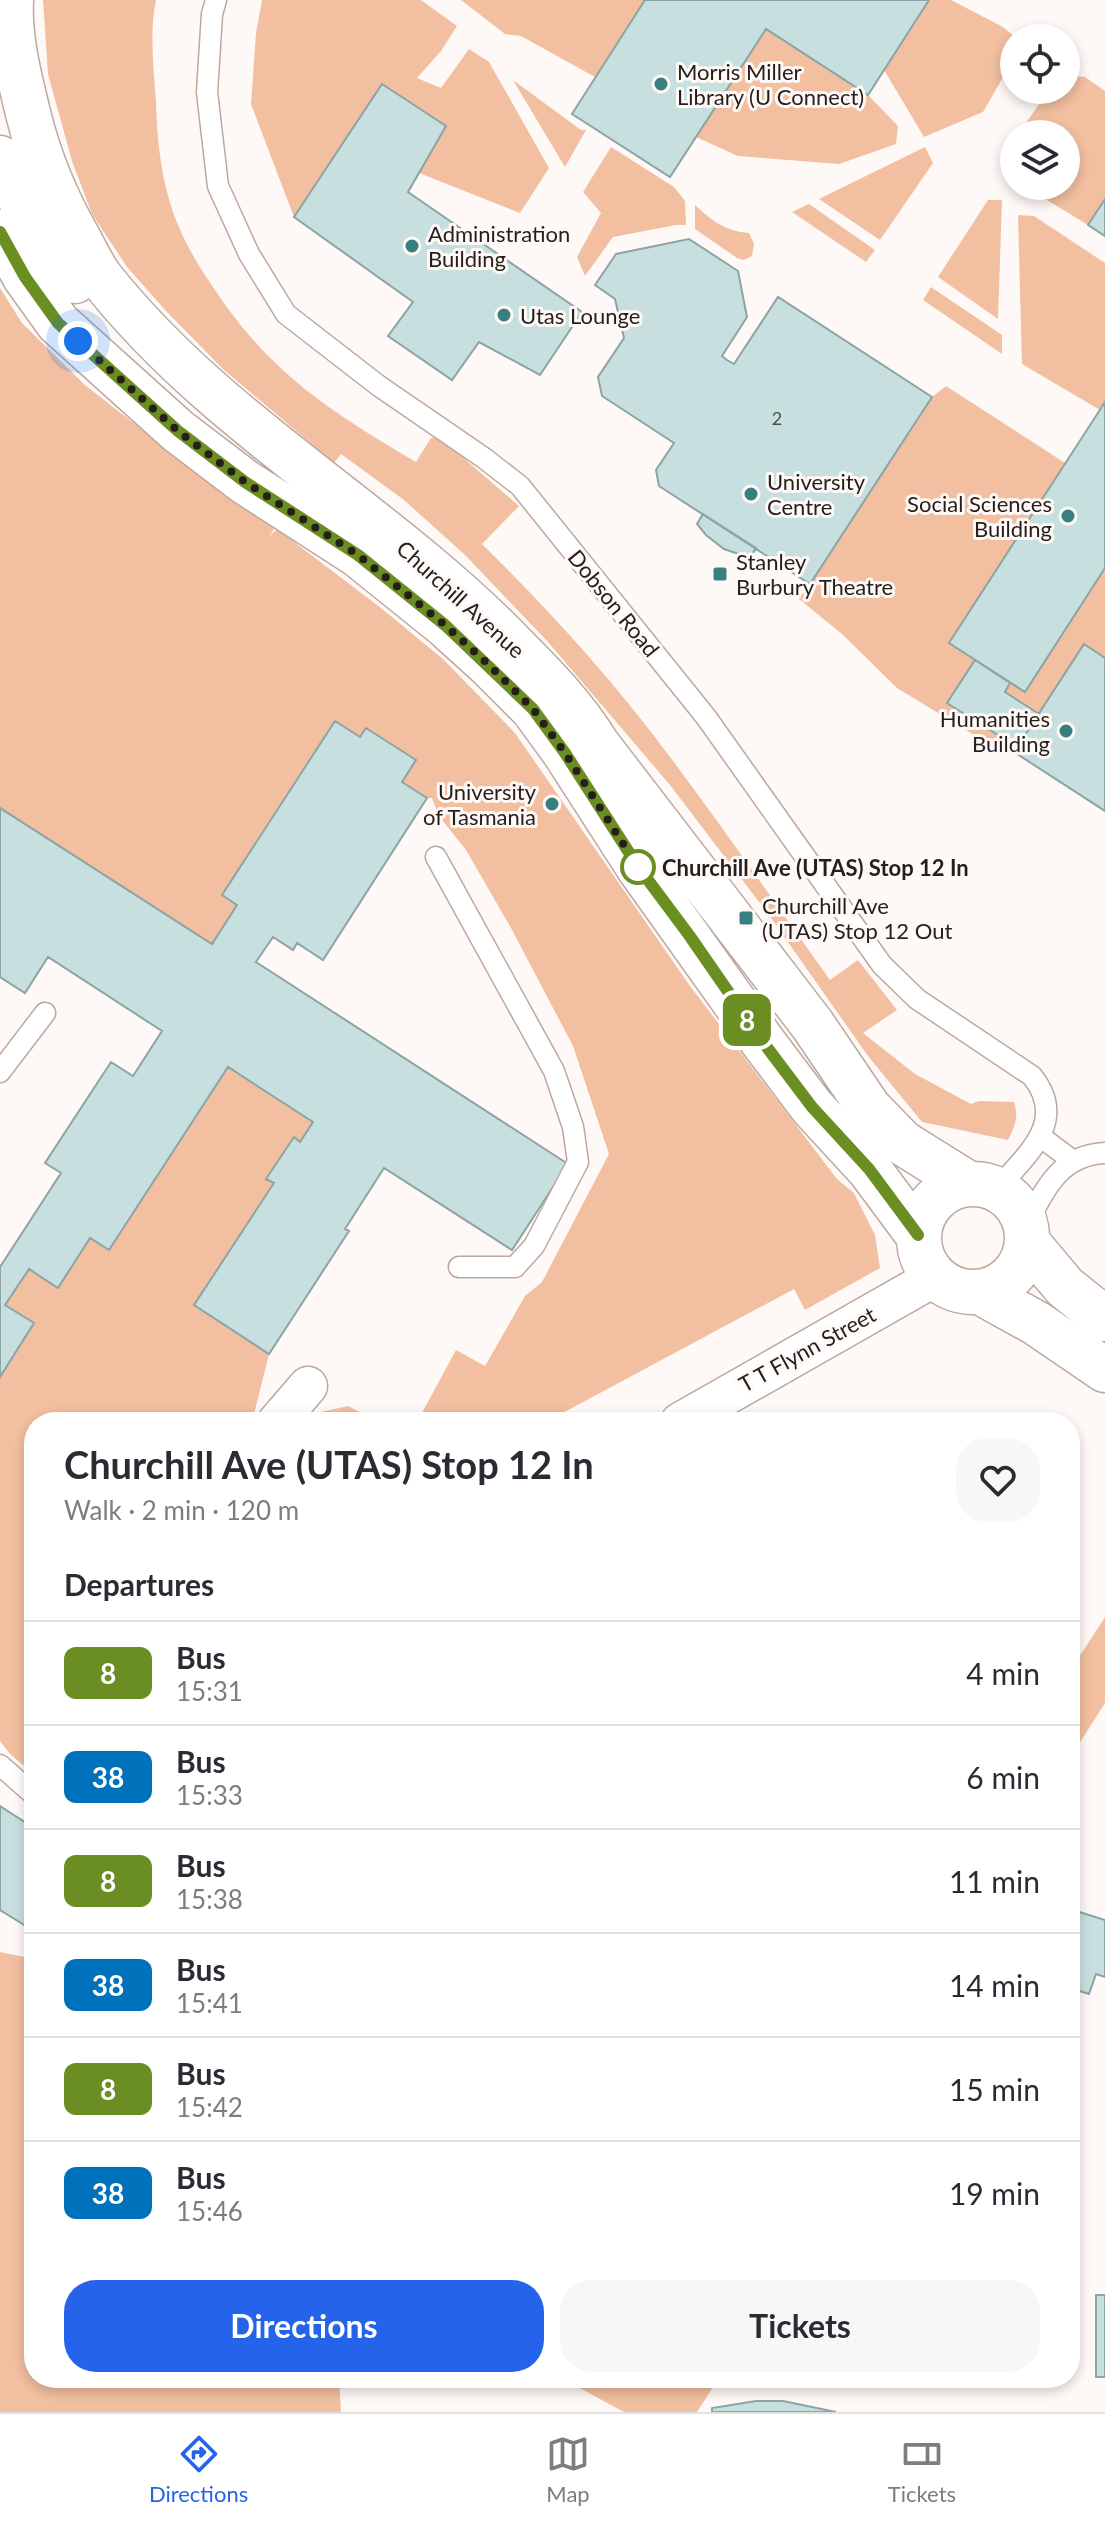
<!DOCTYPE html>
<html lang="en">
<head>
<meta charset="utf-8">
<style>
  body { margin:0; font-family:Lato,sans-serif; background:#f7f7f7; color:#2b2b33; height:100vh; display:flex; flex-direction:column; font-size:30px; white-space:nowrap }
  * { box-sizing:border-box; margin:0 }
  p { font-size:26px; color:#7c7c81 }
  .icon { flex:none; width:44px; height:44px; fill:none; stroke:currentColor; stroke-width:2; stroke-linecap:round; stroke-linejoin:round }
  .map { position:relative; flex:1; overflow:hidden }
  .details { position:absolute; left:24px; top:1412px; width:1056px; height:976px; display:flex; flex-direction:column; background:#fff; border-radius:32px; box-shadow:0 4px 12px #0003 }
  .details>* { flex:none }
  .badge { padding:0 16px; border-radius:12px; font-size:28px; line-height:52px }
  .fabs { position:absolute; left:1000px; top:24px; display:grid; gap:16px }
  .fabs a { display:grid; place-items:center; width:80px; height:80px; border-radius:50%; background:#fff; box-shadow:0 4px 12px #0003; font-size:40px }
  .you { position:absolute; width:40px; height:40px; margin:-20px; border:6px solid #fff; border-radius:50%; background:#1a73e8; box-shadow:0 0 0 12px #1a73e833 }
  .map>.badge { position:absolute; translate:-50% -50%; box-shadow:0 0 0 4px #fff }
  h2 { padding:0 40px; font-size:30px; line-height:72px }
  .round { display:grid; place-items:center; flex:none; width:84px; height:84px; border-radius:32px; background:#f7f7f7 }
  .overview { display:flex; align-items:center; justify-content:space-between; height:136px; padding:0 40px }
  h1 { font-size:38px; font-weight:700; line-height:60px }
  .cta { display:flex; gap:16px; margin-top:auto; padding:16px 40px }
  .cta a { flex:1; height:92px; border-radius:32px; background:#2563eb; color:#fff; font-size:32px; font-weight:700; line-height:92px; text-align:center }
  .cta a+a { background:#f7f7f7; color:#2b2b33 }
  ul { padding:0; list-style:none }
  li { display:flex; align-items:center; gap:24px; height:104px; padding:0 40px; border-top:2px solid #e1e1e2 }
  li div { flex:1 }
  li b { display:block; font-size:30px }
  li em { font-style:normal }
  li .badge { min-width:88px; font-weight:700; text-align:center }
  .tabs { display:flex; justify-content:space-around; align-items:center; height:112px; border-top:2px solid #e1e1e2; background:#fff; font-size:22px; color:#7c7c81 }
  .tabs a { display:grid; justify-items:center; gap:4px }
  .tabs .on { color:#2563eb }
  .map>svg:first-child { display:block }
</style>
</head>
<body>
<div class="map">
<svg width="1105" height="2412" viewBox="0 0 1105 2412">
  <rect width="100%" height="100%" fill="#fef9f7"/>
  <path fill="#f2bfa0" d="M 43,0 L 156,0 C 149,33 154,70 156,103 C 157,135 160,168 169,199 C 177,228 192,256 209,281 C 267,371 326,409 416,462 L 431,438 L 438,436 L 519,506 L 482,544 C 548,609 612,679 667,753 C 723,827 776,905 830,980 L 858,960 L 897,1010 L 863,1033 L 915,1074 L 971,1104 L 979,1101 L 1014,1102 C 1019,1118 1015,1126 1008,1140 L 922,1122 L 868,1056 L 766,911 L 670,785 L 548,642 L 465,555 L 404,500 L 341,454 L 334,463 L 224,370 L 167,312 L 127,267 L 92,214 L 72,161 L 48,74 Z
    M 262,0 L 421,0 L 457,26 L 441,51 L 417,78 L 441,88 L 469,49 L 489,62 L 549,168 L 520,213 L 419,173 L 446,126 L 382,84 L 294,217 L 251,104 L 256,33 Z
    M 461,0 L 644,0 L 645,1 L 595,77 L 521,36 L 505,34 Z
    M 929,0 L 951,0 L 1003,27 L 1016,38 L 1014,38 L 1014,58 L 983,112 L 924,137 L 884,70 Z
    M 766,29 L 868,95 L 898,126 L 896,144 L 839,164 L 738,156 L 696,137 Z
    M 1066,75 L 1085,77 L 1105,91 L 1105,199 L 1088,225 L 1024,186 L 1066,186 L 1066,134 L 1019,133 L 1049,90 L 1066,90 Z
    M 513,80 L 581,130 L 586,130 L 565,167 Z
    M 611,147 L 674,187 L 685,201 L 686,225 L 676,225 L 613,237 L 585,276 L 577,257 L 601,213 L 583,192 Z
    M 925,147 L 933,163 L 880,240 L 819,199 Z
    M 988,200 L 1002,200 L 998,319 L 938,277 Z
    M 809,204 L 875,250 L 866,262 L 792,212 Z
    M 695,205 C 712,221 725,231 749,233 L 754,244 L 752,256 L 744,260 L 737,258 L 695,229 Z
    M 1018,215 L 1034,216 L 1105,263 L 1105,402 L 1100,410 L 1022,364 Z
    M 931,287 L 1002,335 L 1002,354 L 923,300 Z
    M 0,288 L 22,323 L 85,385 L 210,483 L 275,527 L 269,537 L 277,529 L 381,608 L 443,659 L 515,733 L 690,986 L 837,1179 L 854,1193 L 875,1235 L 880,1268 L 805,1310 L 794,1289 L 546,1422 L 417,1422 L 456,1350 L 485,1366 L 525,1296 L 542,1282 L 609,1154 L 573,1046 L 511,928 L 466,850 L 439,816 L 432,798 L 427,798 L 402,782 L 415,759 L 367,728 L 360,737 L 334,721 L 222,894 L 237,905 L 212,944 L 0,808 Z
    M 946,386 L 1065,463 L 949,643 L 975,660 L 948,703 L 1007,741 L 1002,752 L 897,688 L 842,634 L 799,599 L 932,397 Z
    M 1105,568 L 1105,658 L 1084,645 L 1039,714 L 1004,691 L 1010,683 L 1024,691 Z
    M 228,1067 L 313,1122 L 300,1142 L 293,1138 L 267,1178 L 274,1183 L 194,1305 L 269,1354 L 252,1422 L 34,1422 L 34,1774 L 10,1754 L 0,1741 L 0,1377 L 34,1323 L 5,1305 L 29,1269 L 58,1287 L 90,1238 L 109,1250 Z
    M 348,1406 L 379,1422 L 308,1422 L 308,1415 Z
    M 1105,1617 L 1105,1703 L 1070,1758 L 1070,1671 Z
    M 0,1952 L 34,1959 L 34,2378 L 339,2378 L 341,2412 L 0,2412 Z
    M 561,2378 L 719,2378 L 697,2412 L 624,2412 Z"/>
  <path fill="#c7e0df" stroke="#8ca4a4" stroke-width="2" d="M 929,0 L 868,95 L 766,29 L 670,177 L 572,114 L 645,0 Z
    M 382,84 L 446,126 L 408,192 L 582,312 L 540,375 L 479,342 L 452,380 L 388,336 L 413,302 L 294,217 Z
    M 1105,199 L 1105,236 L 1088,225 Z
    M 689,239 L 738,271 L 747,317 L 722,356 L 727,360 L 734,364 L 778,297 L 932,397 L 810,584 L 659,486 L 656,470 L 674,443 L 602,396 L 598,377 L 624,338 L 615,299 L 595,285 L 616,254 Z
    M 1105,402 L 1105,568 L 1025,692 L 949,643 Z
    M 703,514 L 756,548 L 750,558 L 724,549 L 706,535 L 697,524 Z
    M 1084,644 L 1105,658 L 1105,811 L 1014,752 Z
    M 975,660 L 1010,683 L 1005,692 L 1039,714 L 1017,747 L 947,703 Z
    M 335,721 L 360,737 L 366,728 L 416,760 L 402,782 L 427,798 L 323,960 L 297,943 L 293,950 L 273,937 L 256,962 L 568,1164 L 512,1250 L 384,1168 L 345,1229 L 349,1231 L 269,1354 L 194,1305 L 274,1183 L 266,1179 L 294,1137 L 300,1142 L 313,1122 L 228,1067 L 109,1250 L 90,1238 L 58,1288 L 29,1269 L 5,1305 L 34,1323 L 0,1377 L 0,1267 L 61,1173 L 45,1163 L 111,1062 L 133,1076 L 162,1031 L 48,957 L 25,993 L 0,977 L 0,808 L 212,944 L 237,905 L 222,895 Z
    M 0,1806 L 34,1828 L 34,1848 L 32,1852 L 34,1853 L 34,1931 L 0,1910 Z
    M 1070,1909 L 1105,1920 L 1105,1977 L 1096,1974 L 1089,1994 L 1070,1988 Z
    M 1096,2295 L 1105,2295 L 1105,2377 L 1096,2377 Z
    M 756,2401 L 783,2401 L 836,2412 L 712,2412 L 712,2408 Z"/>
  <g fill="none" stroke-linecap="round" stroke-linejoin="round">
    <g stroke="#bca99e" stroke-width="23">
      <path id="service" d="M 216,0 L 212,14 L 207,92 L 218,186 L 249,254 L 286,314 L 379,386 L 484,458 L 520,486 L 706,717 L 882,965 L 917,999 L 1032,1076 C 1069,1122 1026,1155 996,1190
        M 436,857 L 554,1071 L 573,1127 L 578,1162 L 534,1246 L 515,1267 L 459,1267
        M 0,1072 L 45,1013
        M 1041,1137 L 1073,1161
        M 1027,1223 C 1046,1188 1060,1155 1105,1153
        M 0,1765 L 34,1795"/>
    </g>
    <g stroke="#bca99e" stroke-width="41">
      <path id="minor" d="M 277,1422 L 308,1386
        M 680,1422 L 935,1277"/>
    </g>
    <g stroke="#bca99e" stroke-width="47">
      <path id="tertiary" d="M 11,0 C 9,38 19,76 28,113 C 39,159 56,200 80,241 C 86,253 93,267 101,278 C 218,426 386,513 515,647 C 545,677 575,708 597,744 L 812,1024 L 869,1108 L 903,1143 L 967,1183
        M 0,158 C 21,201 41,246 75,281
        M 0,232 L 25,277 L 58,323 L 178,431 L 245,482 L 358,555 L 445,625 L 488,664 L 533,709 L 565,753 L 639,868 L 763,1042 L 812,1107 L 869,1169 L 918,1235
        M919 1238a54 54 0 1 1 108 0a54 54 0 1 1-108 0Z
        M 1028,1243 L 1065,1287 L 1105,1319
        M 980,1292 L 1036,1323 L 1105,1370"/>
    </g>
    <use href="#service" stroke="#fff" stroke-width="20"/>
    <use href="#minor" stroke="#fff" stroke-width="38"/>
    <use href="#tertiary" stroke="#fff" stroke-width="44"/>
  </g>
  <g fill="none" stroke-linecap="round" stroke-linejoin="round">
    <g stroke="#fff" stroke-width="18">
      <path id="line" d="M 0,232 L 25,277 L 58,323 L 178,431 L 245,482 L 358,555 L 445,625 L 533,709 L 565,753 L 639,868 L 689,935 L 763,1042 L 812,1107 L 869,1169 L 918,1235"/>
    </g>
    <use href="#line" stroke="#6b8e23" stroke-width="12"/>
    <path stroke="#251e1a" stroke-width="8" stroke-dasharray="0 14.4" d="M 78,341 L 178,431 L 245,482 L 358,555 L 445,625 L 488,664 L 533,709 L 565,753 L 638,867"/>
  </g>
  <g fill="#37807f" stroke="#fef9f7" stroke-width="3">
    <circle cx="661" cy="84" r="8"/>
    <circle cx="412" cy="246" r="8"/>
    <circle cx="504" cy="315" r="8"/>
    <circle cx="751" cy="494" r="8"/>
    <circle cx="1068" cy="516" r="8"/>
    <rect x="712" y="566" width="16" height="16" rx="4"/>
    <circle cx="1066" cy="731" r="8"/>
    <circle cx="552" cy="804" r="8"/>
    <rect x="738" y="910" width="16" height="16" rx="4"/>
  </g>
  <circle fill="#fff" stroke="#6b8e23" stroke-width="4" cx="638" cy="867" r="16"/>
  <g text-anchor="middle" dominant-baseline="central" stroke-width="6" stroke-linejoin="round" paint-order="stroke">
    <g font-size="18" fill="#4e4e4b">
      <text x="777" y="418">2</text>
    </g>
    <g font-size="22" fill="#251e1a" stroke="#fef9f7" text-anchor="start">
      <text x="677" y="71">Morris Miller<tspan x="677" dy="25">Library (U Connect)</tspan></text>
      <text x="428" y="233">Administration<tspan x="428" dy="25">Building</tspan></text>
      <text x="520" y="315">Utas Lounge</text>
      <text x="767" y="481">University<tspan x="767" dy="25">Centre</tspan></text>
      <text x="1052" y="503" text-anchor="end">Social Sciences<tspan x="1052" dy="25">Building</tspan></text>
      <text x="736" y="561">Stanley<tspan x="736" dy="25">Burbury Theatre</tspan></text>
      <text x="1050" y="718" text-anchor="end">Humanities<tspan x="1050" dy="25">Building</tspan></text>
      <text x="536" y="791" text-anchor="end">University<tspan x="536" dy="25">of Tasmania</tspan></text>
      <text x="762" y="905">Churchill Ave<tspan x="762" dy="25">(UTAS) Stop 12 Out</tspan></text>
    </g>
    <g font-size="22" fill="#251e1a" stroke="#fef9f7">
      <text transform="translate(461 599) rotate(42)">Churchill Avenue</text>
      <text transform="translate(614 603) rotate(51)">Dobson Road</text>
      <text transform="translate(807 1349) rotate(-29)">T T Flynn Street</text>
    </g>
    <g font-size="22" font-weight="bold" fill="#251e1a" stroke="#fef9f7" text-anchor="start">
      <text x="662" y="867">Churchill Ave (UTAS) Stop 12 In</text>
    </g>
  </g>
</svg>
<div class="fabs">
<a><svg class="icon" aria-label="locate" viewBox="0 0 24 24"><circle cx="12" cy="12" r="6"/><path d="M12 2v4M12 18v4M2 12h4M18 12h4"/></svg></a>
<a><svg class="icon" aria-label="layers" viewBox="0 0 24 24"><path d="M12 4l9 5-9 5-9-5zM3 14l9 5 9-5"/></svg></a>
</div>
<div class="you" style="left:78px;top:341px"></div>
<b class="badge" style="left:747px;top:1020px;background:#6b8e23;color:#fff">8</b>
<section class="details">
<div class="overview"><div><h1>Churchill Ave (UTAS) Stop 12 In</h1><p>Walk · 2 min · 120 m</p></div><a class="round"><svg class="icon" aria-label="heart" viewBox="0 0 24 24"><path d="M12 20l-8-8c-3-5 5-10 8-4 3-6 11-1 8 4z"/></svg></a></div>
<h2>Departures</h2>
<ul>
<li><span class="badge" style="background:#6b8e23;color:#fff">8</span><div><b>Bus</b><p>15:31</p></div><em>4 min</em></li>
<li><span class="badge" style="background:#0072bc;color:#fff">38</span><div><b>Bus</b><p>15:33</p></div><em>6 min</em></li>
<li><span class="badge" style="background:#6b8e23;color:#fff">8</span><div><b>Bus</b><p>15:38</p></div><em>11 min</em></li>
<li><span class="badge" style="background:#0072bc;color:#fff">38</span><div><b>Bus</b><p>15:41</p></div><em>14 min</em></li>
<li><span class="badge" style="background:#6b8e23;color:#fff">8</span><div><b>Bus</b><p>15:42</p></div><em>15 min</em></li>
<li><span class="badge" style="background:#0072bc;color:#fff">38</span><div><b>Bus</b><p>15:46</p></div><em>19 min</em></li>
</ul>
<div class="cta"><a>Directions</a><a>Tickets</a></div>
</section>
</div>
<nav class="tabs">
<a class="on"><svg class="icon" aria-label="directions" viewBox="0 0 24 24"><path d="M12 3l9 9-9 9-9-9zM9 14v-3h6M13 9l2 2-2 2"/></svg>Directions</a>
<a><svg class="icon" aria-label="map" viewBox="0 0 24 24"><path d="M3 6l6-2 6 2 6-2v14l-6 2-6-2-6 2zM9 4v14M15 6v14"/></svg>Map</a>
<a><svg class="icon" aria-label="tickets" viewBox="0 0 24 24"><path d="M3 7h18v10H3zM15 7v10"/></svg>Tickets</a>
</nav>
</body>
</html>
